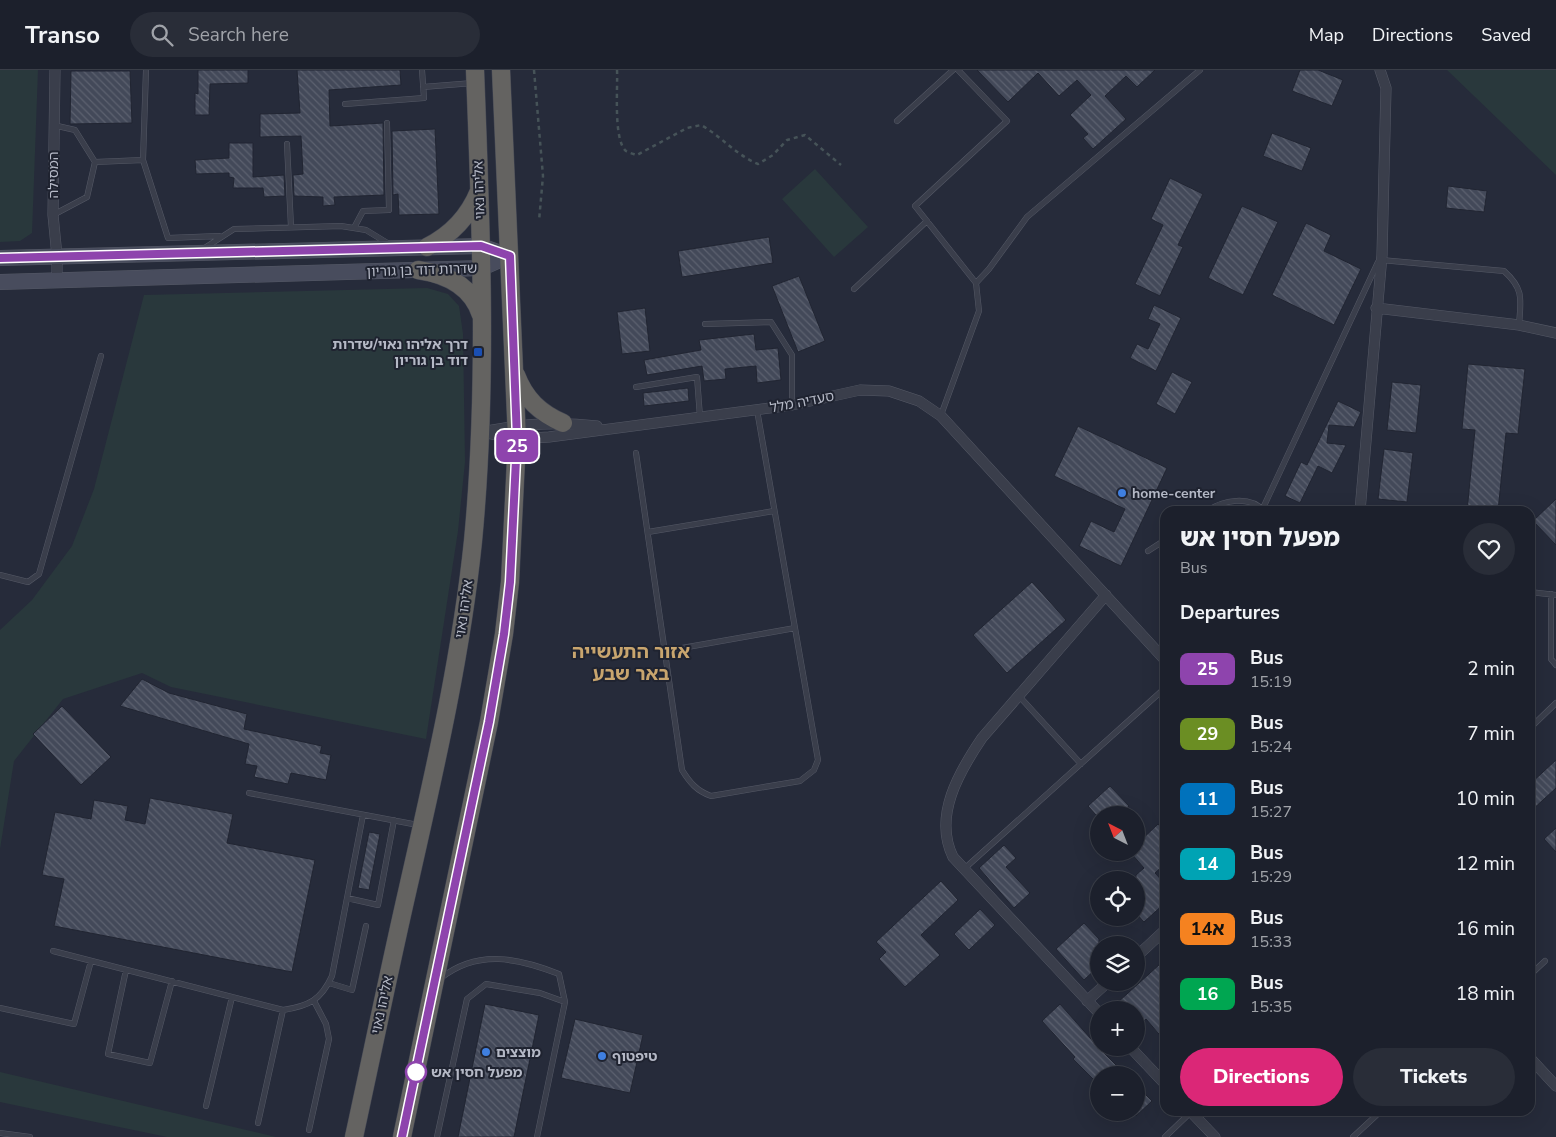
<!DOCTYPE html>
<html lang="en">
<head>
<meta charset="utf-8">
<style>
  body { margin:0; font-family:"Nunito Sans","Noto Sans Hebrew",sans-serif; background:#292d38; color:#f1f3f6; height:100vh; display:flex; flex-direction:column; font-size:19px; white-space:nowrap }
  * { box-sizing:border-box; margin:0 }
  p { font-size:16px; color:#a0a3a9 }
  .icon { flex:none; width:28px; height:28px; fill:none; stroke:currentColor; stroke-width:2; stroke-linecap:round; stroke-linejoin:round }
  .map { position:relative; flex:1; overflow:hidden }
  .details { position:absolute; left:1160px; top:436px; width:375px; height:610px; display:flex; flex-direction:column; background:#1c202c; border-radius:15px; box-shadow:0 5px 20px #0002,0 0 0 1px #3a3e48 }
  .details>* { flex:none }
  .badge { padding:0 10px; border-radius:8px; font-size:18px; line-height:32px }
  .needle { width:32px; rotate:318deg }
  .buttons { position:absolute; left:1090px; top:736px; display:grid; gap:10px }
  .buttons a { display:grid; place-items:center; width:55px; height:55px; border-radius:50%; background:#1c202c; box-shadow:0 5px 20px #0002,0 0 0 1px #3a3e48; font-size:25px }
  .map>.badge { position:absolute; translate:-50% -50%; box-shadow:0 0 0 2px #fff }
  h2 { padding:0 20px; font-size:19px; line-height:45px }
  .round { display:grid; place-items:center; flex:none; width:52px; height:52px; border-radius:26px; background:#292d38 }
  .summary { display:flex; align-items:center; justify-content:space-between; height:85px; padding:0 20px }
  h1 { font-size:24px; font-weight:800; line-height:38px }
  .action { display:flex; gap:10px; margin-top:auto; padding:10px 20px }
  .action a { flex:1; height:58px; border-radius:30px; background:#db2777; color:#fff; font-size:20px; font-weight:800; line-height:58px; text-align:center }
  .action a+a { background:#292d38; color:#f1f3f6 }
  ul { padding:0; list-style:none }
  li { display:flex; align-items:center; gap:15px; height:65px; padding:0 20px }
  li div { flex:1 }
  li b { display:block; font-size:19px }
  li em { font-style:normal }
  li .badge { min-width:55px; font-weight:700; text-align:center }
  header { display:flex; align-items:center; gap:30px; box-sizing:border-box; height:70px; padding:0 25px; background:#1c202c; border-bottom:1px solid #3a3e48 }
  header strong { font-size:24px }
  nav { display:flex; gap:28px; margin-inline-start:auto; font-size:18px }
  .search { width:350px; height:45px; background:#292d38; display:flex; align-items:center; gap:12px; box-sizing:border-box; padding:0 18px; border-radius:28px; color:#a0a3a9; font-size:19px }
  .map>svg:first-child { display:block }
</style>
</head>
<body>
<header>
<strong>Transo</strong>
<div class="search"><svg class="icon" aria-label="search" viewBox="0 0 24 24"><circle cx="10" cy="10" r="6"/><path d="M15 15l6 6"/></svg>Search here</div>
<nav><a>Map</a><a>Directions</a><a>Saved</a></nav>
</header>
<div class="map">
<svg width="1556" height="1067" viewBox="0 0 1556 1067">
  <defs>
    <pattern id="building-back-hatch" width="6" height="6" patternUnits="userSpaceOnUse" patternTransform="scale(1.25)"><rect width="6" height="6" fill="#434959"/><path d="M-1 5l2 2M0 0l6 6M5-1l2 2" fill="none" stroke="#5c616f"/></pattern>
  </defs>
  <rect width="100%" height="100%" fill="#262b3a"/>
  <path fill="#29383c" d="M 0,0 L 38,0 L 32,163 L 20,171 L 0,172 Z
    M 1447,0 L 1556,0 L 1556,105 Z
    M 815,99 L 868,157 L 834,187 L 782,129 Z
    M 427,218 L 448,224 L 459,236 L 463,264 L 465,392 L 458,461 L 426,669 L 171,617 L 142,603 L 63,629 L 14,691 L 0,779 L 0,560 L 32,530 L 72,476 L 94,419 L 144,225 Z
    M 0,1002 L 276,1067 L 167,1067 L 0,1032 Z"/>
  <path fill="url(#building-back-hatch)" stroke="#212532" d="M 198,0 L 248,0 L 248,13 L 210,14 L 209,45 L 195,45 L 195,23 L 198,24 Z
    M 297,0 L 400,0 L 401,15 L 329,20 L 330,56 L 383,53 L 384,125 L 334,127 L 335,135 L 323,136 L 323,127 L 294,126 L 293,105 L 303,104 L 301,66 L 260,67 L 260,44 L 300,43 Z
    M 977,0 L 1155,0 L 1137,17 L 1126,6 L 1105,26 L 1126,49 L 1093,79 L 1083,68 L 1088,64 L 1070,45 L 1091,25 L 1077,10 L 1059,26 L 1038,3 L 1008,32 Z
    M 1300,0 L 1318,0 L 1343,10 L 1332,36 L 1292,21 Z
    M 71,1 L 130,1 L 132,53 L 70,54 Z
    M 435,59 L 439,144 L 399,145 L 398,124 L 393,125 L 392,61 Z
    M 1272,63 L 1311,78 L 1302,101 L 1263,86 Z
    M 229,73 L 253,73 L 253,107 L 284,105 L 285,126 L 264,127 L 263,118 L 233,118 L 234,108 L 229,107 L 229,103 L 196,104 L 195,90 L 229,88 Z
    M 1170,108 L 1203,124 L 1178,175 L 1183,177 L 1160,226 L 1135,214 L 1163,155 L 1151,149 Z
    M 1448,116 L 1487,121 L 1484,142 L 1446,138 Z
    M 1242,136 L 1278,152 L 1243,225 L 1208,208 Z
    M 1306,153 L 1331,165 L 1324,181 L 1361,199 L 1334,255 L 1272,225 Z
    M 769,167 L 773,193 L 682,207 L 678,181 Z
    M 799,206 L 825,271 L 798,282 L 772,216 Z
    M 1154,235 L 1181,248 L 1156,301 L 1130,288 L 1137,274 L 1148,279 L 1160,254 L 1148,249 Z
    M 645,238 L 650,281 L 622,284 L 617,242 Z
    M 754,264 L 756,280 L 778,278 L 781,310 L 757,313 L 756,296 L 725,299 L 726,309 L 704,311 L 702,296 L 647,305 L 644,290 L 701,280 L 699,270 Z
    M 1468,294 L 1525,299 L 1518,364 L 1506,363 L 1498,441 L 1467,441 L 1475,360 L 1462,359 Z
    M 1172,302 L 1192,312 L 1175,344 L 1156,334 Z
    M 1392,312 L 1421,315 L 1416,363 L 1387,360 Z
    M 688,318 L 689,331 L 644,336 L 643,323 Z
    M 1338,331 L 1361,342 L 1354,357 L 1329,355 L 1327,373 L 1346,375 L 1332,403 L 1318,396 L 1300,433 L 1285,426 L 1301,392 L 1307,395 Z
    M 1078,356 L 1167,398 L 1121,496 L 1079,476 L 1091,451 L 1114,462 L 1125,439 L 1054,406 Z
    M 1384,379 L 1413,383 L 1407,432 L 1378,429 Z
    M 1556,429 L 1556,475 L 1533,451 Z
    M 1032,512 L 1066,550 L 1007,603 L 973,565 Z
    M 142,609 L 169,623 L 247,644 L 244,659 L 322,676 L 320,683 L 331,685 L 326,710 L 291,703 L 288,714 L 254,707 L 257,696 L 245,694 L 249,674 L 120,636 Z
    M 62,636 L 111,687 L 81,715 L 33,664 Z
    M 1556,690 L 1556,718 L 1530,742 L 1530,714 Z
    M 1110,716 L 1129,736 L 1119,745 L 1096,745 L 1088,736 Z
    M 150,728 L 233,744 L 227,773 L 315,790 L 292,902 L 54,856 L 64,809 L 42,805 L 55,742 L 91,749 L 94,730 L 128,736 L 125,750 L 145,754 Z
    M 1158,754 L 1165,762 L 1165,794 L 1155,803 L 1165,814 L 1165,833 L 1144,852 L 1136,843 L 1136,805 L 1144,798 L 1130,782 L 1136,782 L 1136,775 Z
    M 1556,758 L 1556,782 L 1544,769 Z
    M 369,762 L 380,764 L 369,820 L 358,818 Z
    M 1004,775 L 1016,788 L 1006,797 L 1030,823 L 1014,838 L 979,798 Z
    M 941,811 L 958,830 L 921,865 L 940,885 L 905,917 L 879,889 L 886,882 L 876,872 Z
    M 980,839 L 995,855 L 969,880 L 954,864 Z
    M 1084,853 L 1099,869 L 1099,896 L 1084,910 L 1056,879 Z
    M 1160,894 L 1165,900 L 1165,971 L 1146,949 L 1136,958 L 1136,940 L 1123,940 L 1117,933 Z
    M 485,934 L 539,945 L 514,1067 L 458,1067 Z
    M 1060,934 L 1099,978 L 1126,1005 L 1099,1005 L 1099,1015 L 1073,989 L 1075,987 L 1042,951 Z
    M 575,949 L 643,965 L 630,1023 L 561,1008 Z
    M 1136,1015 L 1152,1031 L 1136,1046 Z"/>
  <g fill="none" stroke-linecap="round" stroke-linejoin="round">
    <g stroke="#555966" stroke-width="6">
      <path id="service" d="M 423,17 L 473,13
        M 345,34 L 424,28 L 422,0
        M 897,51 L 953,0
        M 287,74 L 291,157
        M 143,90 L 146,0
        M 95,92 L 143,90 L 168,168 L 219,166
        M 53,145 L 87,127 L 95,92 L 75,60 L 53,55
        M 355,156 L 363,141 L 389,140 L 387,53
        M 203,179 L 234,159 L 341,156 L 366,160 L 389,174
        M 1381,190 L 1504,201 C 1524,219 1521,229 1519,255
        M 976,213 L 989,199 L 1027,147 L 1200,0
        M 854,219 L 927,151
        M 705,254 L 771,252 L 792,285 L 792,335
        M 636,317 L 697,307 L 700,347
        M 941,345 L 979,241 L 976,213 L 915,136 L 1007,51 L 958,0
        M 636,383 L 682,700 C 690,713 697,721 711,726 L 800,711 L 814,700 L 818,690 L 757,340
        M 1263,438 L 1378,192
        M 1207,441 C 1223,430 1250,425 1264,441
        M 648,462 L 774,441
        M 1148,481 L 1165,470
        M 0,505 L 28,512 L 39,504 L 101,286
        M 1530,522 L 1556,525
        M 1551,524 L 1551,589 L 1556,595
        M 665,581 L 795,558
        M 1019,626 L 1081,694
        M 1530,658 L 1556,633
        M 249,723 L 418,755
        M 964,799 L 1165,618
        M 347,828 L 378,835 L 394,750
        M 53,881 L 283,940 C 309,936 321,930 332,906 L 363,745
        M 126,900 L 108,984 L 150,993 L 172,911
        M 1530,905 L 1545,891
        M 441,908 C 478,879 518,888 559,904 L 565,932 L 537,1067
        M 329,913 L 352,920 L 366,856
        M 0,938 L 74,954 L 91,891
        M 206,1036 L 232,927
        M 258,1053 L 283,940
        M 309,1060 L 329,969 L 326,954 L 314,931
        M 0,1063 L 30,1067
        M 437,1067 L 467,929 L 486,914 L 540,923 L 565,932
        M 1165,1067 L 1191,1042
        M 1353,1067 L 1381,1041"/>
    </g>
    <g stroke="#555966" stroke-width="11">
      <path id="minor" d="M 55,0 L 53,145 L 57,186 L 57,210
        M 1376,238 L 1519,255 L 1556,263
        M 487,361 C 524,353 559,352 597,356
        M 482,362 L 517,369 L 549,367 L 792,335 L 860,320 L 889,321 L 919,331 L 941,346 L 1165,590
        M 1360,441 L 1382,185 L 1386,18 L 1380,0
        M 1136,887 L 1165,860
        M 1087,931 L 1108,912
        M 1099,943 L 953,787 C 933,746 959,702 982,668 L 1106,525
        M 1131,978 L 1165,1014
        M 1530,988 L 1556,1016
        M 1190,1041 L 1215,1067"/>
    </g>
    <g stroke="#555966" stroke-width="16">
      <path id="secondary" d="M 0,188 L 481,176 L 509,186
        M 0,212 L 482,198 L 509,186"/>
    </g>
    <g stroke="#424653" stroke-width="19">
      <path id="trunk" d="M 427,177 C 451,165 469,146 479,121
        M 418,200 C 446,204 472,216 481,245
        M 516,305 C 525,329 540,343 563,353
        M 354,1067 C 372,984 389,901 408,818 C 434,703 461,588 473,471 C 488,314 481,157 475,0
        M 402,1067 L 489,652 L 504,564 L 510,512 L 517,369 L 501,0"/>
    </g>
    <path stroke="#465358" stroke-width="2.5" stroke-dasharray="4 4" stroke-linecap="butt" d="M 534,0 L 543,106 L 539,151
      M 617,0 C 618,17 613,70 626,81 C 629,83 634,84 637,85 L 687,58 L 701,55 C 721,66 736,85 758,94 L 773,85 L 787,70 L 805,65 L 841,95"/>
    <use href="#service" stroke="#3a3e4b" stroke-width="5"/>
    <use href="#minor" stroke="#3a3e4b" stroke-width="10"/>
    <use href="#secondary" stroke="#484c5d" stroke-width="15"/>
    <use href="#trunk" stroke="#646361" stroke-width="18"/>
  </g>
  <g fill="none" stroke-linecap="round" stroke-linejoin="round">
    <g stroke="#fff" stroke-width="11">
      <path id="line" d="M 0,188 L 481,176 L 510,186 L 517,369 L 510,512 L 504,564 L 489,652 L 402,1067"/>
    </g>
    <use href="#line" stroke="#8e44ad" stroke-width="8"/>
  </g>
  <rect fill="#1a4fb4" stroke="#1f2330" stroke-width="2" x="473" y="277" width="10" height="10" rx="2.5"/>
  <g fill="#3f7fe0" stroke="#1f2330" stroke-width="2">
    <circle cx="1122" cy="423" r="5"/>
    <circle cx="486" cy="982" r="5"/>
    <circle cx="602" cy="986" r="5"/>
  </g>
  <circle fill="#fff" stroke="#8e44ad" stroke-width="2.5" cx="416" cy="1002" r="10"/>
  <g text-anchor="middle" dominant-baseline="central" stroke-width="4" stroke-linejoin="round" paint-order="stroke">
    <g font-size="14" fill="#b5b9c6" stroke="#1f2330">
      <text transform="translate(53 105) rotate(-90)">המסילה</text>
      <text transform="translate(479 120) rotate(-92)">אליהו נאוי</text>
      <text transform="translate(422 200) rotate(-2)">שדרות דוד בן גוריון</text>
      <text transform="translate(802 332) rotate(-11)">סעדיה מלל</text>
      <text transform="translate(464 539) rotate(-82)">אליהו נאוי</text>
      <text transform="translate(382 935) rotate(-78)">אליהו נאוי</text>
    </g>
    <g font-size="14" font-weight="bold" fill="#b5b9c6" stroke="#1f2330" text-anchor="start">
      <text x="468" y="274" text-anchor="end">דרך אליהו נאוי/שדרות<tspan x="468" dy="16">דוד בן גוריון</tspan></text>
      <text x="1132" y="423">home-center</text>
      <text x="496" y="982">מוצצים</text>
      <text x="612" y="986">טיפטוף</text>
    </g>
    <g font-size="14" font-weight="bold" fill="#b5b9c6" stroke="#1f2330" text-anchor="start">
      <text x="431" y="1002">מפעל חסין אש</text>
    </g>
    <g font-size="19" font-weight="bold" fill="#c8a56e" stroke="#1f2330">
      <text x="631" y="582">אזור התעשייה<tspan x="631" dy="22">באר שבע</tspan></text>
    </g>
  </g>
</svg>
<div class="buttons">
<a><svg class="needle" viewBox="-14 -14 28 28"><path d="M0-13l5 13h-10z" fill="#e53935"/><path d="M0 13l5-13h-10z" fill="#a0a3a9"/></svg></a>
<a><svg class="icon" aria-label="locate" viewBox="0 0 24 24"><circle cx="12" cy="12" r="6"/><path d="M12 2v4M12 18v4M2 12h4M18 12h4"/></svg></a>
<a><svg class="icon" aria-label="layers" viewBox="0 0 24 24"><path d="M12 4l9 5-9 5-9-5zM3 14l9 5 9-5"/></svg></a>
<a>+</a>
<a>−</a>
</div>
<b class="badge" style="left:517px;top:376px;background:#8e44ad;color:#fff">25</b>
<section class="details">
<div class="summary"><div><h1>מפעל חסין אש</h1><p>Bus</p></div><a class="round"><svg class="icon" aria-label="heart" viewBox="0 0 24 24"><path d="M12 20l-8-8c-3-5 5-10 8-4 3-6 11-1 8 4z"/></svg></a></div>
<h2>Departures</h2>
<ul>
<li><span class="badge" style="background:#8e44ad;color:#fff">25</span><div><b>Bus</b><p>15:19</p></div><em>2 min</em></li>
<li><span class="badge" style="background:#6b8e23;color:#fff">29</span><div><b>Bus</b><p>15:24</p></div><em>7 min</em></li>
<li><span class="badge" style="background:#0072bc;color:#fff">11</span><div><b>Bus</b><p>15:27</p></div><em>10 min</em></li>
<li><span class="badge" style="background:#00a3b4;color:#fff">14</span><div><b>Bus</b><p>15:29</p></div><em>12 min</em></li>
<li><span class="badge" style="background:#f58220;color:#111">14א</span><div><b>Bus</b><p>15:33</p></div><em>16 min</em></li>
<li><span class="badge" style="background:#00a651;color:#fff">16</span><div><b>Bus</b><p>15:35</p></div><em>18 min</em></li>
</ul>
<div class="action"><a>Directions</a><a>Tickets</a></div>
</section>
</div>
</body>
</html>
